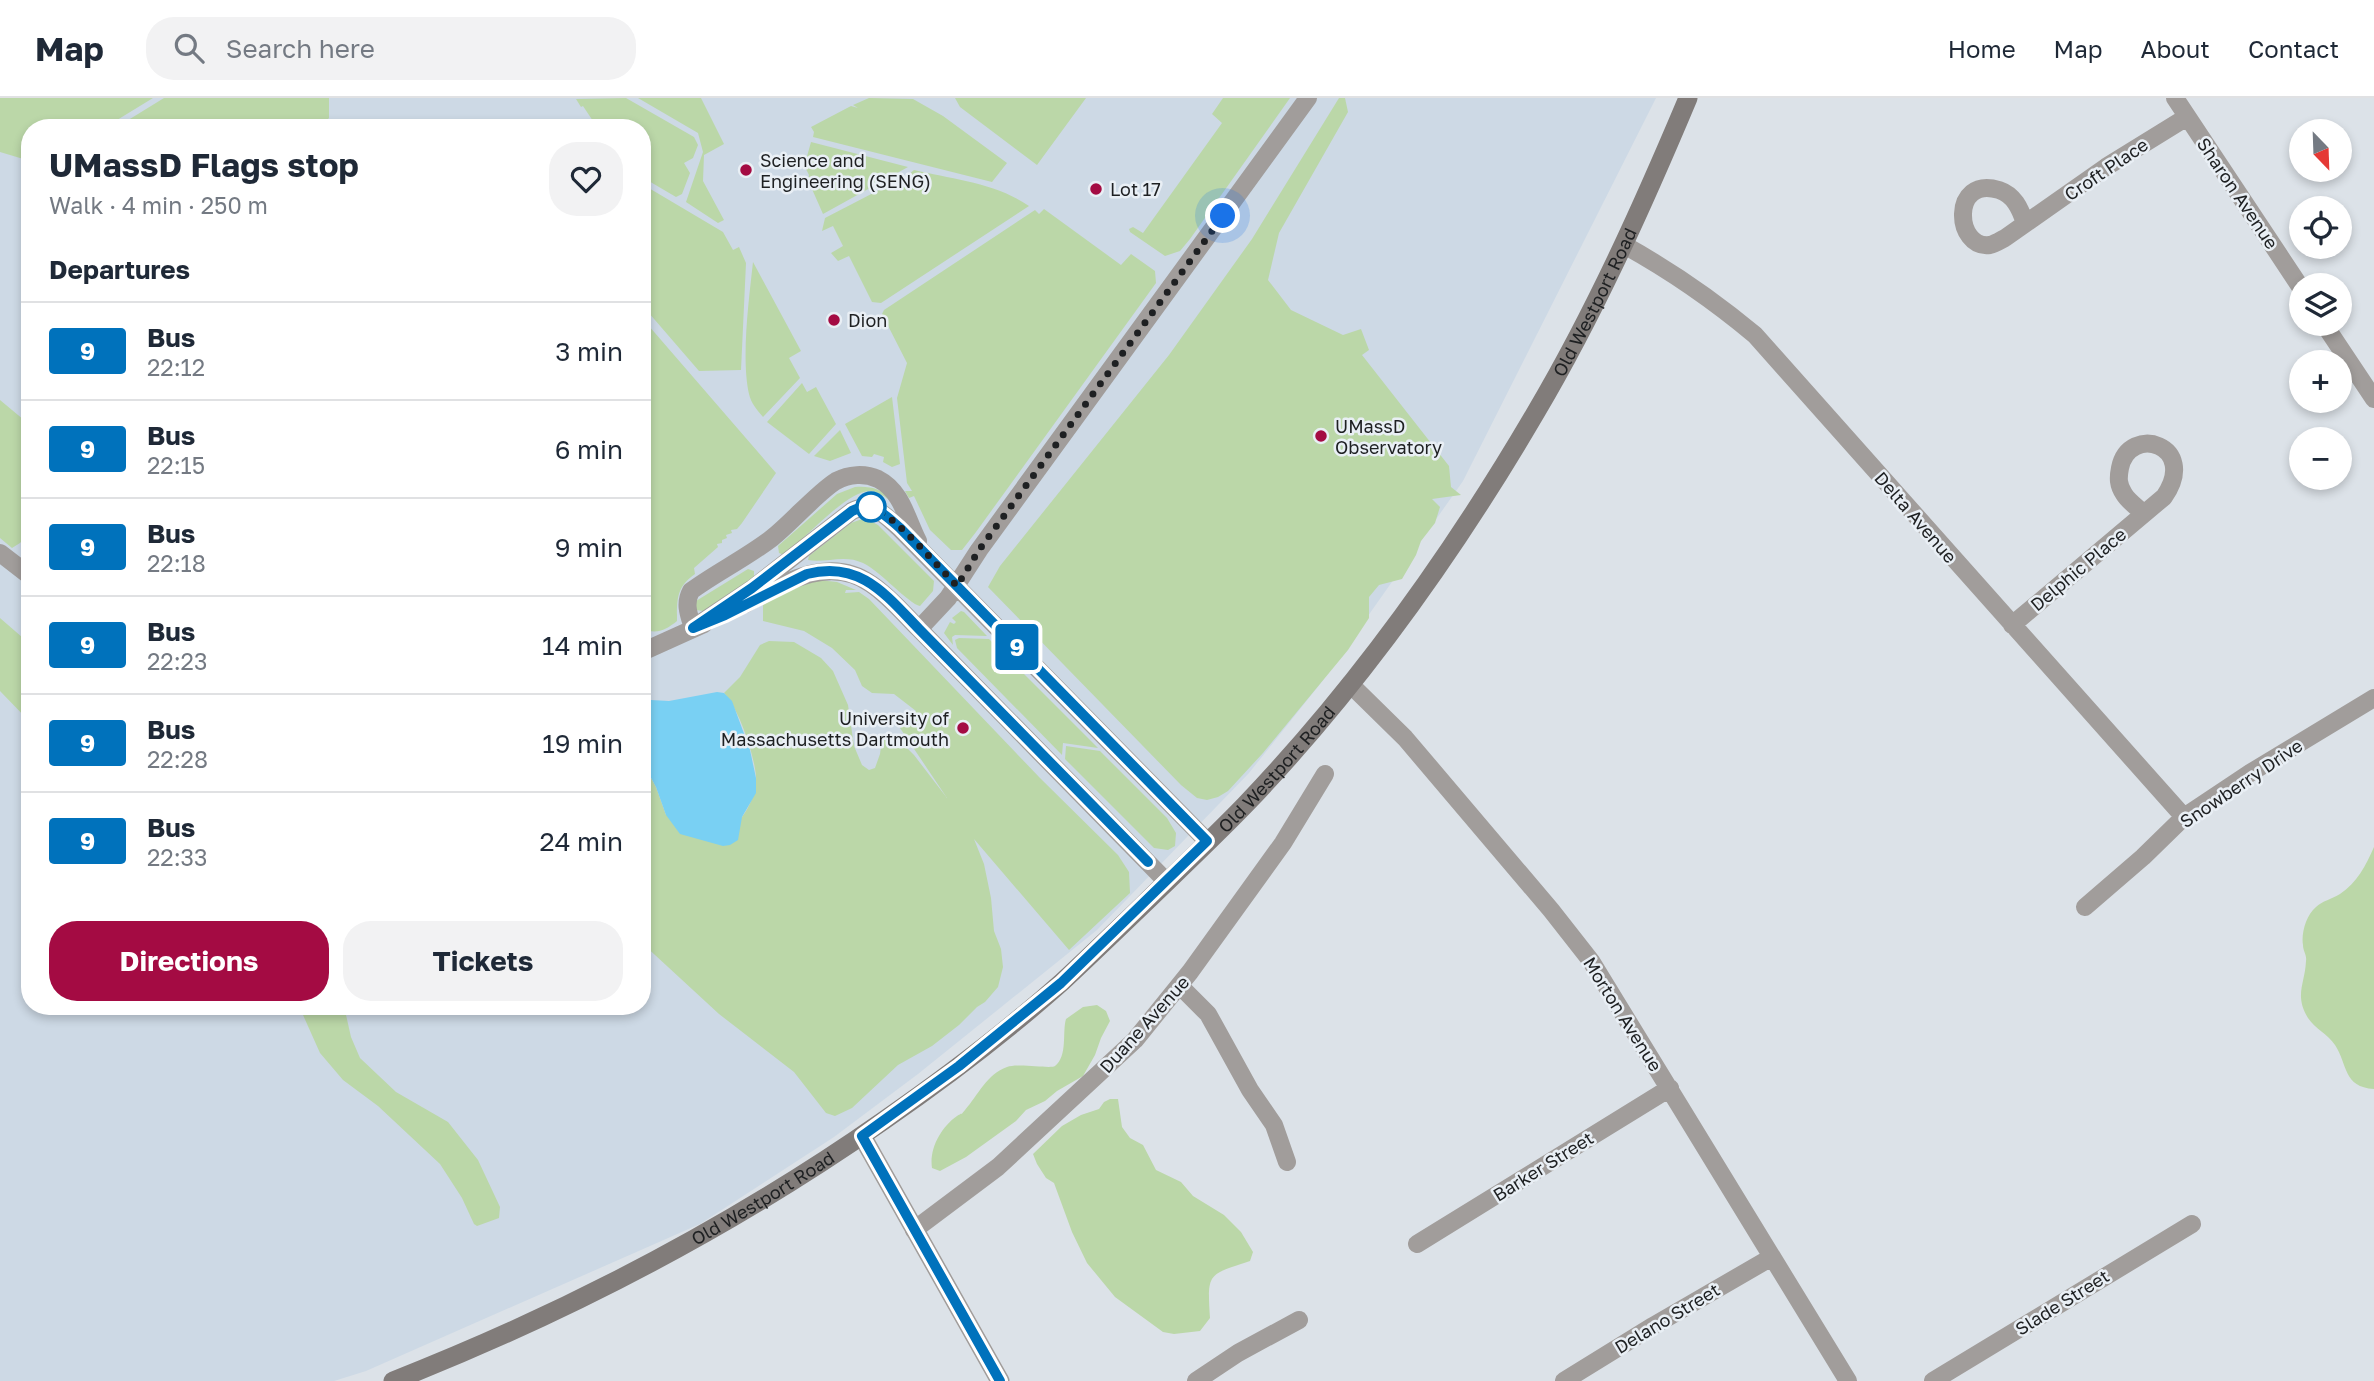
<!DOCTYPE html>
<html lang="en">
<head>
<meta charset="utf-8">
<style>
  body { margin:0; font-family:"Golos Text",sans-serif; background:#f2f2f3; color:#1f2937; height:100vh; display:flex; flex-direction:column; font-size:26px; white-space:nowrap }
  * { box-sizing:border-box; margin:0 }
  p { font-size:23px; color:#747a83 }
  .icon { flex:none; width:38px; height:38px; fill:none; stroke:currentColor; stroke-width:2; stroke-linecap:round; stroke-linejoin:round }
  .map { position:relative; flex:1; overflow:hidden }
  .side { position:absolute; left:21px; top:21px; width:630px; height:896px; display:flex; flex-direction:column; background:#fff; border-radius:28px; box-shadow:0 4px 10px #0003 }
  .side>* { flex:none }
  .badge { padding:0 14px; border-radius:5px; font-size:24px; line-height:46px }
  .needle { width:46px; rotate:157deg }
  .fabs { position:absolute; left:2289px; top:21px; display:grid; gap:14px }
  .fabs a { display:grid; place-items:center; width:63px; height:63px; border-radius:50%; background:#fff; box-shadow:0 4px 10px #0003; font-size:35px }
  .you { position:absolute; width:35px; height:35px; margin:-18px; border:5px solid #fff; border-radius:50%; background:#1a73e8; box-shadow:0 0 0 10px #1a73e833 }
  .map>.badge { position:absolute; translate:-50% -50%; box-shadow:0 0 0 4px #fff }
  h2 { padding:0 28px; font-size:26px; line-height:63px }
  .round { display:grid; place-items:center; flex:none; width:74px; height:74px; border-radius:28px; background:#f2f2f3 }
  .summary { display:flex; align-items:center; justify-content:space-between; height:119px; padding:0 28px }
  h1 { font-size:33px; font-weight:700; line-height:52px }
  .primary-button { display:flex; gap:14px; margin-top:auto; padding:14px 28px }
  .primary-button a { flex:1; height:80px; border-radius:28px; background:#a40b43; color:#fff; font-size:28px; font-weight:700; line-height:80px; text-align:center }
  .primary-button a+a { background:#f2f2f3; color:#1f2937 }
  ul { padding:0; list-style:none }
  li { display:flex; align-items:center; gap:21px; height:98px; padding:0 28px; border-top:2px solid #e0e1e3 }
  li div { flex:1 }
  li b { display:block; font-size:26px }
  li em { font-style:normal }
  li .badge { min-width:77px; font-weight:700; text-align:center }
  header { display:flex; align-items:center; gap:42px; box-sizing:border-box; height:98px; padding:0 35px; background:#fff; border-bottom:2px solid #e0e1e3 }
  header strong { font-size:33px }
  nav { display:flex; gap:38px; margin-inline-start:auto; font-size:24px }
  .search { width:490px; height:63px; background:#f2f2f3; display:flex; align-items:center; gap:18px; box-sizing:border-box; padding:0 24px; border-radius:28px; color:#747a83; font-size:26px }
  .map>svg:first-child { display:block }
</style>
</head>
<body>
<header>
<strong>Map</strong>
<div class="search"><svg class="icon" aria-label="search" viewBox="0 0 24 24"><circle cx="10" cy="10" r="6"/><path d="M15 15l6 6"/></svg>Search here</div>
<nav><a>Home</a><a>Map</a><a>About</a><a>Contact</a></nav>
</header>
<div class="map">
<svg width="2374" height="1283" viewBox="0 0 2374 1283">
  <rect width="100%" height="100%" fill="#dce2e8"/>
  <path fill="#cdd9e5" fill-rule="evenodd" d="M 0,0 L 1656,0 L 1463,383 L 1320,586 L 1249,675 L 1097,832 L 918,976 L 834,1039 L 700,1126 L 366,1273 L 334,1283 L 0,1283 ZM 30,30 L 642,30 L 642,908 L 30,908 Z"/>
  <path fill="#bbd7a8" d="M 0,0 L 153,0 L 104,30 L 30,30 L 30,63 L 0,54 Z
    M 164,0 L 329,0 L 329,20 L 319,30 L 128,30 L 125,24 Z
    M 626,0 L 694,39 L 698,47 L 693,60 L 684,65 L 690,75 L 682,96 L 676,99 L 642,79 L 642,30 L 594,30 L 595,26 L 583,8 L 581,9 L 576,1 Z
    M 638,0 L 701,0 L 724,46 L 704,57 L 703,83 L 724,122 L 718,125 L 686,104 L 703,54 L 698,35 Z
    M 869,0 L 913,1 L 943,18 L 1007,65 L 992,84 L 813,39 L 814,34 L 811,29 L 851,8 L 858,10 L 853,7 Z
    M 955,0 L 1086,0 L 1037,67 L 960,9 Z
    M 1223,0 L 1290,0 L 1190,141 L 1180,153 L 1165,158 L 1130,134 L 1129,131 L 1133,129 L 1143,135 L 1222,25 L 1212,16 Z
    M 1339,0 L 1345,0 L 1348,14 L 1279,135 L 1268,182 L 1291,212 L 1343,237 L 1361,231 L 1369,252 L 1362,257 L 1449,368 L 1451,389 L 1461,397 L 1432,401 L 1440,409 L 1435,425 L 1421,443 L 1416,457 L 1402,481 L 1379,487 L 1369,499 L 1369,520 L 1348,552 L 1263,655 L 1228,693 L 1218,699 L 1207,702 L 1197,700 L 1181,687 L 988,489 L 1000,468 L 1169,257 L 1252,141 Z
    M 811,44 L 908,69 L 823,116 L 808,82 L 809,77 L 805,69 L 806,62 Z
    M 914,72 C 952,81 996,85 1029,108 L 881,205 L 872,204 L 849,158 L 838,163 L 831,155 L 843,148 L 833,128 L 822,133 L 825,120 L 908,77 Z
    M 642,86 L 723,134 L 733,152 L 739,149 L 746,165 L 741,272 L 699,273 L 642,207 Z
    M 1044,111 L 1121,167 L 1131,156 L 1155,173 L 1156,185 L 976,434 L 962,452 L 951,452 L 930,432 L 914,398 L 909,400 L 905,393 L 912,393 L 907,385 L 897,300 L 907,265 L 882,216 L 884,212 L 1035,112 L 1039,116 Z
    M 753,164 L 801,253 L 789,260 L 800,280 L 763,319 C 757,312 751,305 749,296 C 741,260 749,201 753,164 Z
    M 642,220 L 776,375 L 742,425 L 737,431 L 731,432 L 732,435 L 726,437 L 727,440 L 722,442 L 722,445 L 717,446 L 718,449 L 694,470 L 695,476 C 676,489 677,502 677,523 C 666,532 654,538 642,529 Z
    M 802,285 L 807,294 L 816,289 L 836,326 L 809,356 L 767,324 Z
    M 892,299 L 900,366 L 892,369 L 883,364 L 884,359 L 874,356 L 872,359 L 862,358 L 845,326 Z
    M 0,302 L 30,327 L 30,434 L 20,445 L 12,450 L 0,440 Z
    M 840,332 L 851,355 L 830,363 L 814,358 Z
    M 855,389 C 869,388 883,390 891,403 C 885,399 879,394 871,393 C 848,391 804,442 784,457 L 779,455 L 778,448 L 837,396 Z
    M 865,420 L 878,427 L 934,483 L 933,493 L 920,508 C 909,506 880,473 863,465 C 845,456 826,465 808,462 L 809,458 L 851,425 Z
    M 748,471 L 754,473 L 754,480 L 703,513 L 696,512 L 696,503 Z
    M 819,482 L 837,484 L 856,492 L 846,492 L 845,495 L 859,494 L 869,501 L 1040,680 L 1118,757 L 1129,774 L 1130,795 L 1069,852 L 974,741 L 984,766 L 991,800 L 994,833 L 1001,851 L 1003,869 L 998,889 L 985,904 L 977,909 L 959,927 L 932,948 L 898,967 L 852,1010 L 835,1018 L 826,1015 L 794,974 L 719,916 L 642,845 L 642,663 L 656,689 L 666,717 L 742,719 C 750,709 757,691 756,678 C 754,656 739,611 724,595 L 740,579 L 760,547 L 769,543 L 794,544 L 821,560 L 833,573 L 848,607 L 854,648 L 862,667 L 869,672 L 875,670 L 880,656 L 882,641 L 886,636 L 893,636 L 914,657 L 947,700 L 900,630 L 916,613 L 894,596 L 872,595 L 862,588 L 855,572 L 832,550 L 804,533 L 763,523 L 763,507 L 790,491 Z
    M 961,513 L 964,514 L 987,538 L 955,537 L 952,539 L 953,547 L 944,535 L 950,524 L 954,526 L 956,524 L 952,520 Z
    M 0,520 L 30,546 L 30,624 L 0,593 Z
    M 959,540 L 989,541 L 1098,650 L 1063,645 L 1062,657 L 957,550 L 955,542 Z
    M 1066,648 L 1100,653 L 1167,720 L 1176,735 L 1175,748 L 1168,752 L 1154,750 L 1065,661 Z
    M 2374,749 L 2374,991 C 2343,989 2348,967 2335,947 C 2328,936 2315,931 2308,920 C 2294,897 2305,886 2306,863 C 2307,857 2303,853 2303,847 C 2301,836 2306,817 2316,809 C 2322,803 2332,801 2340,796 C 2357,785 2366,767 2374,749 Z
    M 1097,907 L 1106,913 L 1110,923 L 1101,940 L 1095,957 L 1083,978 L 1057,993 L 1045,1003 L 1026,1012 L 1016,1023 L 966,1059 L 940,1073 L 932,1070 C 929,1051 941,1029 957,1018 C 965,1013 959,1019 965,1012 C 978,997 987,976 1007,969 C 1019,965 1050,971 1055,968 C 1068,958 1062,934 1066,921 L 1083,909 Z
    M 299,908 L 344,908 L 351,939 L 360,960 L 396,994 L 448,1024 L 478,1062 L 500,1109 L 499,1120 L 477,1128 L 474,1126 L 462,1100 L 440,1066 L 378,1008 L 343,982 L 320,955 Z
    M 1110,1001 L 1118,1001 L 1122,1029 L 1130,1040 L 1143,1047 L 1156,1072 L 1181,1084 L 1193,1098 L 1224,1117 L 1241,1134 L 1253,1154 L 1250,1163 C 1208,1177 1207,1174 1210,1220 L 1200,1233 L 1174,1236 L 1163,1234 L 1115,1199 L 1087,1165 L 1072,1134 L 1054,1085 L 1046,1080 L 1037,1066 L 1033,1056 L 1062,1028 L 1081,1017 L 1099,1011 L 1104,1004 Z"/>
  <path fill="#79d0f3" d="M 717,594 L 724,595 L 732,603 L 750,652 L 756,680 L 756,695 L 742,719 L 738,742 L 730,747 L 723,748 L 680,736 L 666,717 L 656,689 L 642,663 L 643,604 L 651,602 L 669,603 Z"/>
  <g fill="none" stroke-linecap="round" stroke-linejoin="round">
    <path stroke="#a19d9b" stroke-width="18" d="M 2175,0 L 2301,190
      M 2025,125 C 2020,110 2014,97 1999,92 C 1950,77 1955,152 1990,147 C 1995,146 2001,142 2005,140 L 2106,69 L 2187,19
      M 1624,147 C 1673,174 1713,202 1755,237 L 2184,719
      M 2324,226 L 2374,301
      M 0,455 L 30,478
      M 745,506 C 783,485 830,456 871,486 C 889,498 904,516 919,531 L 1167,784
      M 2012,527 L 2164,399 C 2200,347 2129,325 2120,370 C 2118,380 2118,387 2124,396 C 2128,403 2137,409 2143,415
      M 693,530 L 753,490 L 852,413 C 872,402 885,417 899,430 L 1207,743
      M 693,530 C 689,517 684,506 691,493 C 717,474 746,460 772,440 C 792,424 817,395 836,383 C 849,376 865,375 878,381 C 902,393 907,422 918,443
      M 919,531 L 948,500 L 979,452 L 1308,0
      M 642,554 L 704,526
      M 1350,586 L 1405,640 L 1551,812 L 1591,863 L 1848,1283
      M 2085,809 L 2143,759 L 2184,719 L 2250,675 L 2374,600
      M 1180,888 L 1208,916 L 1250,992 L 1274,1027 L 1287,1064
      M 914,1132 L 998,1069 L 1135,942 L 1190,874 L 1283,745 L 1325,676
      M 1417,1146 L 1670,990
      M 1196,1283 L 1238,1255 L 1299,1222
      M 1564,1283 L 1653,1228 L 1772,1159
      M 1933,1283 L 2192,1126"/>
    <path stroke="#a19d9b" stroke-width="19" d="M 862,1038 L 1000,1283"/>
    <path stroke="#817c7a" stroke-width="19" id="s1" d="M 393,1283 C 566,1215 731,1129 883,1023 C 945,980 1006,934 1062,884 C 1090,858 1117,832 1144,806 C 1178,773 1212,741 1245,707 C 1358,589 1454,454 1536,314 C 1595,214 1643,107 1688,0"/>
  </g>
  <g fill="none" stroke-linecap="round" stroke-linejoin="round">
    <g stroke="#fff" stroke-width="16">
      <path id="line" d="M 1000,1283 L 862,1038 L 959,968 L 1061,885 L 1207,743 L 900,430 C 885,417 872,402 852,413 L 752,490 L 693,530 L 725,517 L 807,476 C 860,462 886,497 919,531 L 1148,764"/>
    </g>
    <use href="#line" stroke="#0072bc" stroke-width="10"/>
    <path stroke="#1e2022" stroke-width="7" stroke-dasharray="0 12.6" d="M 871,409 C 895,417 937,468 957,488 L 979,452 L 1223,118"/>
  </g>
  <g fill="#a40b43" stroke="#e9eff5" stroke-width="2.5">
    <circle cx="746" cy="72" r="7"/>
    <circle cx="1096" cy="91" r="7"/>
    <circle cx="834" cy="222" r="7"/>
    <circle cx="1321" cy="338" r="7"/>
    <circle cx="963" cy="630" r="7"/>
  </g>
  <circle fill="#fff" stroke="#0072bc" stroke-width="3.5" cx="871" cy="409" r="14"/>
  <g text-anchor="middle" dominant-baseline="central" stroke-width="5" stroke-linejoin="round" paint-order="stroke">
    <g font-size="18" fill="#1e2022" stroke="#e9eff5" text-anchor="start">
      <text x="760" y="62">Science and<tspan x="760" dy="21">Engineering (SENG)</tspan></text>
      <text x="1110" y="91">Lot 17</text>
      <text x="848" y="222">Dion</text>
      <text x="1335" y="328">UMassD<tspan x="1335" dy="21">Observatory</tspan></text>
      <text x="949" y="620" text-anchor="end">University of<tspan x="949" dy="21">Massachusetts Dartmouth</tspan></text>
    </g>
    <g font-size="18" fill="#1e2022" stroke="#e9eff5">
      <text transform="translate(2106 71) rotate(-34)">Croft Place</text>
      <text transform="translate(2238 95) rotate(56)">Sharon Avenue</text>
      <text stroke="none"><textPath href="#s1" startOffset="1652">Old Westport Road</textPath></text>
      <text transform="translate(1916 419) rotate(49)">Delta Avenue</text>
      <text transform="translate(2078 471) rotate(-40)">Delphic Place</text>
      <text stroke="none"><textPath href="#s1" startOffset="1085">Old Westport Road</textPath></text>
      <text transform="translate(2241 685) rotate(-34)">Snowberry Drive</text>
      <text transform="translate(1623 916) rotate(58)">Morton Avenue</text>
      <text transform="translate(1144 926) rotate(-48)">Duane Avenue</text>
      <text transform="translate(1543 1068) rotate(-32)">Barker Street</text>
      <text stroke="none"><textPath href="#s1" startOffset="413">Old Westport Road</textPath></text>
      <text transform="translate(2062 1204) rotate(-32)">Slade Street</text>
      <text transform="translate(1667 1220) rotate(-31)">Delano Street</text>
    </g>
  </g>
</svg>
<div class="fabs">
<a><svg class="needle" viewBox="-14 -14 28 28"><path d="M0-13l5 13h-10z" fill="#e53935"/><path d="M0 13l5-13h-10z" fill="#747a83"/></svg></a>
<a><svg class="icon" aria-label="locate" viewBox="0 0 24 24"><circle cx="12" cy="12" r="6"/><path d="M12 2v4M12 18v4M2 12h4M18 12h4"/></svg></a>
<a><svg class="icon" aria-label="layers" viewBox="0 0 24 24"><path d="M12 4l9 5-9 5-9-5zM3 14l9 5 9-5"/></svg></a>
<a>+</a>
<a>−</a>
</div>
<div class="you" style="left:1223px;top:118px"></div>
<b class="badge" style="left:1017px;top:549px;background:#0072bc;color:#fff">9</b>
<section class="side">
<div class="summary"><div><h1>UMassD Flags stop</h1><p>Walk · 4 min · 250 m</p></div><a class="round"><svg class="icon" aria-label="heart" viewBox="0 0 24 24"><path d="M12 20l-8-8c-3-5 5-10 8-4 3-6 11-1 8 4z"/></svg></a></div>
<h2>Departures</h2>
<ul>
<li><span class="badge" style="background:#0072bc;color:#fff">9</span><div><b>Bus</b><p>22:12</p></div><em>3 min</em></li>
<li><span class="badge" style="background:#0072bc;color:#fff">9</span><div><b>Bus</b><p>22:15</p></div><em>6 min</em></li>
<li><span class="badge" style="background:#0072bc;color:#fff">9</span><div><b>Bus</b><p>22:18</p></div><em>9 min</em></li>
<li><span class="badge" style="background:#0072bc;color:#fff">9</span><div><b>Bus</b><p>22:23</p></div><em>14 min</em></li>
<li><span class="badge" style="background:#0072bc;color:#fff">9</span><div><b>Bus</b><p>22:28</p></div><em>19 min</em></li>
<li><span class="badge" style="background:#0072bc;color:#fff">9</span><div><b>Bus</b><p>22:33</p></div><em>24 min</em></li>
</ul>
<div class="primary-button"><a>Directions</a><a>Tickets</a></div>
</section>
</div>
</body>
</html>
